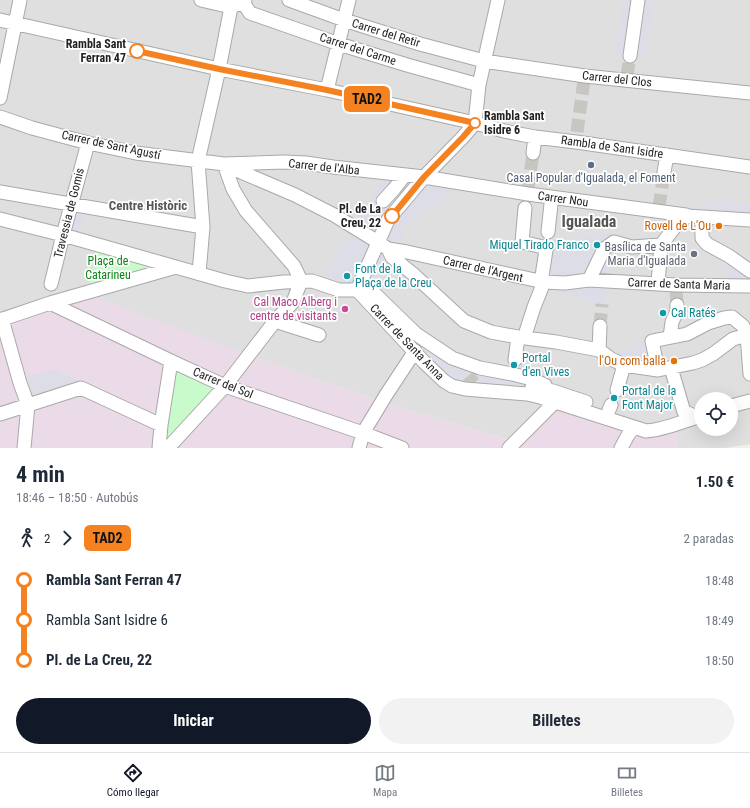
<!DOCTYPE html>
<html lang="es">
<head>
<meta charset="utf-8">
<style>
  body { margin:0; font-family:"Roboto Condensed",sans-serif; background:#f2f2f3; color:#1f2937; height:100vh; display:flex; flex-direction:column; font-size:15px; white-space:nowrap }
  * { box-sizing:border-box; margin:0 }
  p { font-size:13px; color:#747a83 }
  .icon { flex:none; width:22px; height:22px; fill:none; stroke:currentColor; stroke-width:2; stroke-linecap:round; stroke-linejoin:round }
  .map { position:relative; height:448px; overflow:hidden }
  .panel { display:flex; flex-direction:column; background:#fff; flex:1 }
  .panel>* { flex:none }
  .badge { padding:0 8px; border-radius:6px; font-size:14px; line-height:26px }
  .controls { position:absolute; left:694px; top:392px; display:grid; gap:8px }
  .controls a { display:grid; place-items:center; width:44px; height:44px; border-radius:50%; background:#fff; box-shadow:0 4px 16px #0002; font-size:20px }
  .map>.badge { position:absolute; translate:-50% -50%; box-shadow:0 0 0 2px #fff }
  .legs { display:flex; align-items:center; gap:6px; height:44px; padding:0 16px; font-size:13px }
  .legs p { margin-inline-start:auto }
  .head { display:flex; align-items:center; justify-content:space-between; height:68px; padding:0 16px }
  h1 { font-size:22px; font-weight:700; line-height:30px }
  .button { display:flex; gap:8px; margin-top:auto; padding:8px 16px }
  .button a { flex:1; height:46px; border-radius:24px; background:#111827; color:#fff; font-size:16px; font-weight:700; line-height:46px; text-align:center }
  .button a+a { background:#f2f2f3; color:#1f2937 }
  ul { padding:0 16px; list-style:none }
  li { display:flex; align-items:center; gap:14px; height:40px; font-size:15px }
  li i { display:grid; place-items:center; width:6px; height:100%; margin:0 5px; background:currentColor }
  li i::after { content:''; width:10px; height:10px; margin:-5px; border:3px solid; border-radius:50%; background:#fff }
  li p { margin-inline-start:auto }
  li:first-child i { background:linear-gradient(#0000 50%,currentColor 0) }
  li:last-child i { background:linear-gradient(currentColor 50%,#0000 0) }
  .tab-bar { display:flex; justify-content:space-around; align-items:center; height:56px; border-top:1px solid #e0e1e3; background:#fff; font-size:11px; color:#747a83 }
  .tab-bar a { display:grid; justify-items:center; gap:2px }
  .tab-bar .current { color:#111827 }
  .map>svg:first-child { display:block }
</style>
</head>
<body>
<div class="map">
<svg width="750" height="448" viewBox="0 0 750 448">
  <rect width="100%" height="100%" fill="#f2efe9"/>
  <path fill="#e0dfdf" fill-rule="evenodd" d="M 0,0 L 750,0 L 750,444 L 725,448 L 678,448 L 676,432 L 650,436 L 512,441 L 386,403 L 245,354 L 0,317 ZM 701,399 L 731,399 L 731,429 L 701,429 Z"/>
  <path fill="#ebdbe8" d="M 81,292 L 245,354 L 386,403 L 511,441 L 550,402 L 650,436 L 677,432 L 678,448 L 0,448 L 0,317 Z"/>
  <path fill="#c8facc" d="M 97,250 L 156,265 L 155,270 L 89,289 Z
    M 176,370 L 219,386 L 165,446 L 164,424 Z"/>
  <path fill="#dddde8" d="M 623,0 L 655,0 L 645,59 L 614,54 Z
    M 383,176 L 459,188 L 406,225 L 401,247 L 391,259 L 384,257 L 373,281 L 373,288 L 452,358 L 560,386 L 561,394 L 553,391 L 521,385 L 463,382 L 451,379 L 444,375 L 366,290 L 373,281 L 342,283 L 322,274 L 353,231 L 359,226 Z
    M 725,201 L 750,204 L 750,220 L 687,211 L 705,202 Z
    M 73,209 L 86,211 L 80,236 L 68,233 Z
    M 600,233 L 614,236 L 613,249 L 608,277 L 605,304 L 599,305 L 580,299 L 580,298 L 561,294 L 546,285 L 544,250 L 565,251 L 568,250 L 581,241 L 580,238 L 592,234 Z
    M 728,258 L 750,271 L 750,286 L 727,283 Z
    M 658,337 L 664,366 L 680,369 L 692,409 L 676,414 L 664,375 L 624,368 L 610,353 L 634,349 L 635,342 Z
    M 54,369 L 80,381 L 32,395 L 27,377 Z"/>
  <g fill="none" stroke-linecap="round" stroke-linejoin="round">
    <path stroke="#c8c6c1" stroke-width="13" stroke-dasharray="13 6" stroke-linecap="butt" d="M 627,76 L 630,56
      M 577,132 L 584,80
      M 528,189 L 533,153
      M 659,207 L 664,172
      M 676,289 L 677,305
      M 600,326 L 602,304
      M 468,376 L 474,383"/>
    <g stroke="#a9a9a9" stroke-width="15">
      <path id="minor" d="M 201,0 L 231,7
        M 289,0 L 344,20 L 420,44 L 484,61 L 585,76 L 750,93
        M 243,2 L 250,13 L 339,44 L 407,65 L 479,85
        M 0,20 L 219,69 L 327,90 L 475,123 L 504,131 L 535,137 L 576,142 L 750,167
        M 630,56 L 638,0
        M 327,90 L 349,0
        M 0,98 L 20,0
        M 0,117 L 32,128 L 88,143 L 136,153 L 224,164 L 284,162 L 306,163 L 333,167 L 424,177 L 528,194 L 686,215 L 687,216 L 750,220
        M 475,123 L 479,85 L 498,0
        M 533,153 L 535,137
        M 227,166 L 295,195 L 334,215 L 378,242 L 388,249 L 407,252 L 544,282 L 565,283 L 589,280 L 676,285 L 750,286
        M 664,172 L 667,155
        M 0,192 L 203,227
        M 383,201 L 394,189 L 405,175
        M 525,208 L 522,242 L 547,248
        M 702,218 L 702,238 L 707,244 L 729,256 L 750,271
        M 0,219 L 63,235 L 225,281 L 248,286 L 284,282 L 312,281 L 339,290 L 357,290
        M 548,232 L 551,204
        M 388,249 L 392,257 L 413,274 L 464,321 L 491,332 L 518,337 L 556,342 L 599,350 L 611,359 L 624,365 L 658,370 L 693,363 L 702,360 L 713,354 L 733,339 L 747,335 L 750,336
        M 199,273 L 203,227 L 198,161 L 219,69 L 231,7 L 243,2 L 245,0
        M 589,280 L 604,249 L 614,242 L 632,247 L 661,245 L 674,228 L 687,216
        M 544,282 L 542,276 L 546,250
        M 51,284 L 63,235 L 88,143
        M 360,284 L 366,290 L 375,294 L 416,334 L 452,358 L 480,368 L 512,374 L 528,378 L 545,385
        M 658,284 L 661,245
        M 357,290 L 424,362 L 444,381 L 452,386 L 465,389 L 527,394 L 540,397 L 646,431 C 665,430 683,421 701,416
        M 357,290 L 388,220 L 424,177 L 463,137 L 475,123
        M 50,303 L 171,361 L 225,386 L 363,433 L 402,448
        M 2,319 L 20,383 L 28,405 L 24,448
        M 0,320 L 50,303 L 176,267
        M 275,321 L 319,335
        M 670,337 L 672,322 L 677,311 L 677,305
        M 524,338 L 534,307 L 544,282
        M 599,350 L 600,326
        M 515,360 L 518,337
        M 671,368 L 684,412 L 690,414 L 691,419
        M 658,370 L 652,341 L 687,334 L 708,323 L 724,318 L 732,317 L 743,326 L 747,335 L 750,374
        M 532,387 L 553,391 L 586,402
        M 617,390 L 624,365
        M 731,406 L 750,401
        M 609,410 L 611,405
        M 0,414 L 81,388 L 161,425
        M 159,448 L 161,425 L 171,361
        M 168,448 L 225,386 L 275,321 L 293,302 L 301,281 L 294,266 L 246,211 L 233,189 L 224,164
        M 359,448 L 363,433 L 386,395 L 415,351
        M 509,448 L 555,402
        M 621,448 L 628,435 L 634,427"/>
    </g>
    <use href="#minor" stroke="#fff" stroke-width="13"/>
  </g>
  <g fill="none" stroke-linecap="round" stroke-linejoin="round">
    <g stroke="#fff" stroke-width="9">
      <path id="line-1" d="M 137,51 L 219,69 L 327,90 L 475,123 L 463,137 L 424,177 L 392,216"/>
    </g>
    <use href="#line-1" stroke="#f58220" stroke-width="6"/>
  </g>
  <g fill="#fff" stroke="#f58220" stroke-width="2">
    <circle cx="137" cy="51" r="7"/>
    <circle cx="475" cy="123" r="5"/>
    <circle cx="392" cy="216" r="7"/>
  </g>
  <circle fill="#5c6f8a" stroke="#fff" stroke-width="1.5" cx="591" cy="165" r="4"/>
  <g fill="#e8710a" stroke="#fff" stroke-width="1.5">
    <circle cx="719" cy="226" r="4"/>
    <circle cx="674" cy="361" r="4"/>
  </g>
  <g fill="#0f9aa8" stroke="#fff" stroke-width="1.5">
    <circle cx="597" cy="245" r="4"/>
    <circle cx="347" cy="276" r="4"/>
    <circle cx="663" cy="313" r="4"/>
    <circle cx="514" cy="365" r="4"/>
    <circle cx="614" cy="398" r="4"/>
  </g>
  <circle fill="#6b7280" stroke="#fff" stroke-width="1.5" cx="694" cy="254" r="4"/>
  <circle fill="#d1479c" stroke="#fff" stroke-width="1.5" cx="345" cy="309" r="4"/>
  <g text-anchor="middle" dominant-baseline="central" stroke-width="3.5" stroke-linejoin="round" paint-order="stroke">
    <g font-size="12" fill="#222" stroke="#fff">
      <text transform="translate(386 33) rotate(17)">Carrer del Retir</text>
      <text transform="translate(358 49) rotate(18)">Carrer del Carme</text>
      <text transform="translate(617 79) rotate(6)">Carrer del Clos</text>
      <text transform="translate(111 145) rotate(12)">Carrer de Sant Agustí</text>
      <text transform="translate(612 147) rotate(8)">Rambla de Sant Isidre</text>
      <text transform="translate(324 167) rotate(6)">Carrer de l'Alba</text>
      <text transform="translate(563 199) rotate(8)">Carrer Nou</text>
      <text transform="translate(69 213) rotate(-76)">Travessia de Gomis</text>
      <text transform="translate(483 269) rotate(13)">Carrer de l'Argent</text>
      <text transform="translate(679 284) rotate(2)">Carrer de Santa Maria</text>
      <text transform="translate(407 342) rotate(46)">Carrer de Santa Anna</text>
      <text transform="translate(223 383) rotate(22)">Carrer del Sol</text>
    </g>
    <g font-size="12" font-weight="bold" fill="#222" stroke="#fff" text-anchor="end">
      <text x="126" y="44">Rambla Sant<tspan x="126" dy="14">Ferran 47</tspan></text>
      <text x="484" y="116" text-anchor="start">Rambla Sant<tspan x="484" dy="14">Isidre 6</tspan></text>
      <text x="381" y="209">Pl. de La<tspan x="381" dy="14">Creu, 22</tspan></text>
    </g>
    <g font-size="12" fill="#4e5e75" stroke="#fff">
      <text x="591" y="178">Casal Popular d'Igualada, el Foment</text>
    </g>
    <g font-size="12" fill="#c56008" stroke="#fff" text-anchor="end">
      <text x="711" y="226">Rovell de L'Ou</text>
      <text x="666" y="361">l'Ou com balla</text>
    </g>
    <g font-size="12" fill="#0d838f" stroke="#fff" text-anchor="start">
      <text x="589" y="245" text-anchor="end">Miquel Tirado Franco</text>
      <text x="355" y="269">Font de la<tspan x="355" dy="14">Plaça de la Creu</tspan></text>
      <text x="671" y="313">Cal Ratés</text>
      <text x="522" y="358">Portal<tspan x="522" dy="14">d'en Vives</tspan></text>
      <text x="622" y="391">Portal de la<tspan x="622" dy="14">Font Major</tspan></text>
    </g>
    <g font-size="12" fill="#5b616d" stroke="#fff" text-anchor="end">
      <text x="686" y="247">Basílica de Santa<tspan x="686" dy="14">Maria d'Igualada</tspan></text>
    </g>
    <g font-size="12" fill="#0c8416" stroke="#fff">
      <text x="108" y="261">Plaça de<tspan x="108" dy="14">Catarineu</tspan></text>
    </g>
    <g font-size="12" fill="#b23c85" stroke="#fff" text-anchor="end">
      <text x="337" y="302">Cal Maco Alberg i<tspan x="337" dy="14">centre de visitants</tspan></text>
    </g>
    <g font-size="13" font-weight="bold" fill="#555" stroke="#fff">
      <text x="148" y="205">Centre Històric</text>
    </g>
    <g font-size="16" font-weight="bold" fill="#555" stroke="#fff">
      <text x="589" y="221">Igualada</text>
    </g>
  </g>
</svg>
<div class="controls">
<a><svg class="icon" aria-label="locate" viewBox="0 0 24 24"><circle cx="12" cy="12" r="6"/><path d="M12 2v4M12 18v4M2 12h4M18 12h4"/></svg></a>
</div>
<b class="badge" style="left:367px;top:99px;background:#f58220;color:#111">TAD2</b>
</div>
<section class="panel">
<div class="head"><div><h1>4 min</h1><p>18:46 – 18:50 · Autobús</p></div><b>1.50 €</b></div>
<div class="legs"><svg class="icon" aria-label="walk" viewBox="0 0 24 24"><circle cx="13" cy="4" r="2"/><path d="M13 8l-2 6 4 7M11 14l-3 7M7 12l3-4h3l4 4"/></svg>2<svg class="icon" aria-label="forward" viewBox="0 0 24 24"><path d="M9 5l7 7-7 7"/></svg><b class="badge" style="background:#f58220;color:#111">TAD2</b><p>2 paradas</p></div>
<ul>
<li><i style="color:#f58220"></i><b>Rambla Sant Ferran 47</b><p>18:48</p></li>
<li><i style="color:#f58220"></i><span>Rambla Sant Isidre 6</span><p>18:49</p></li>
<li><i style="color:#f58220"></i><b>Pl. de La Creu, 22</b><p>18:50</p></li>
</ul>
<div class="button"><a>Iniciar</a><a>Billetes</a></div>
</section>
<nav class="tab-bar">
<a class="current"><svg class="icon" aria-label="directions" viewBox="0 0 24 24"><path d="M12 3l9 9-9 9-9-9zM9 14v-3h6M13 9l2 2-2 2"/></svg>Cómo llegar</a>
<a><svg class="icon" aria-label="map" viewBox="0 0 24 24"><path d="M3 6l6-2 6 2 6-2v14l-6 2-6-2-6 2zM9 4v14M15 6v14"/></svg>Mapa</a>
<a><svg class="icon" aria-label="tickets" viewBox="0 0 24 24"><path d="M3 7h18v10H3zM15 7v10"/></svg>Billetes</a>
</nav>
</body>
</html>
